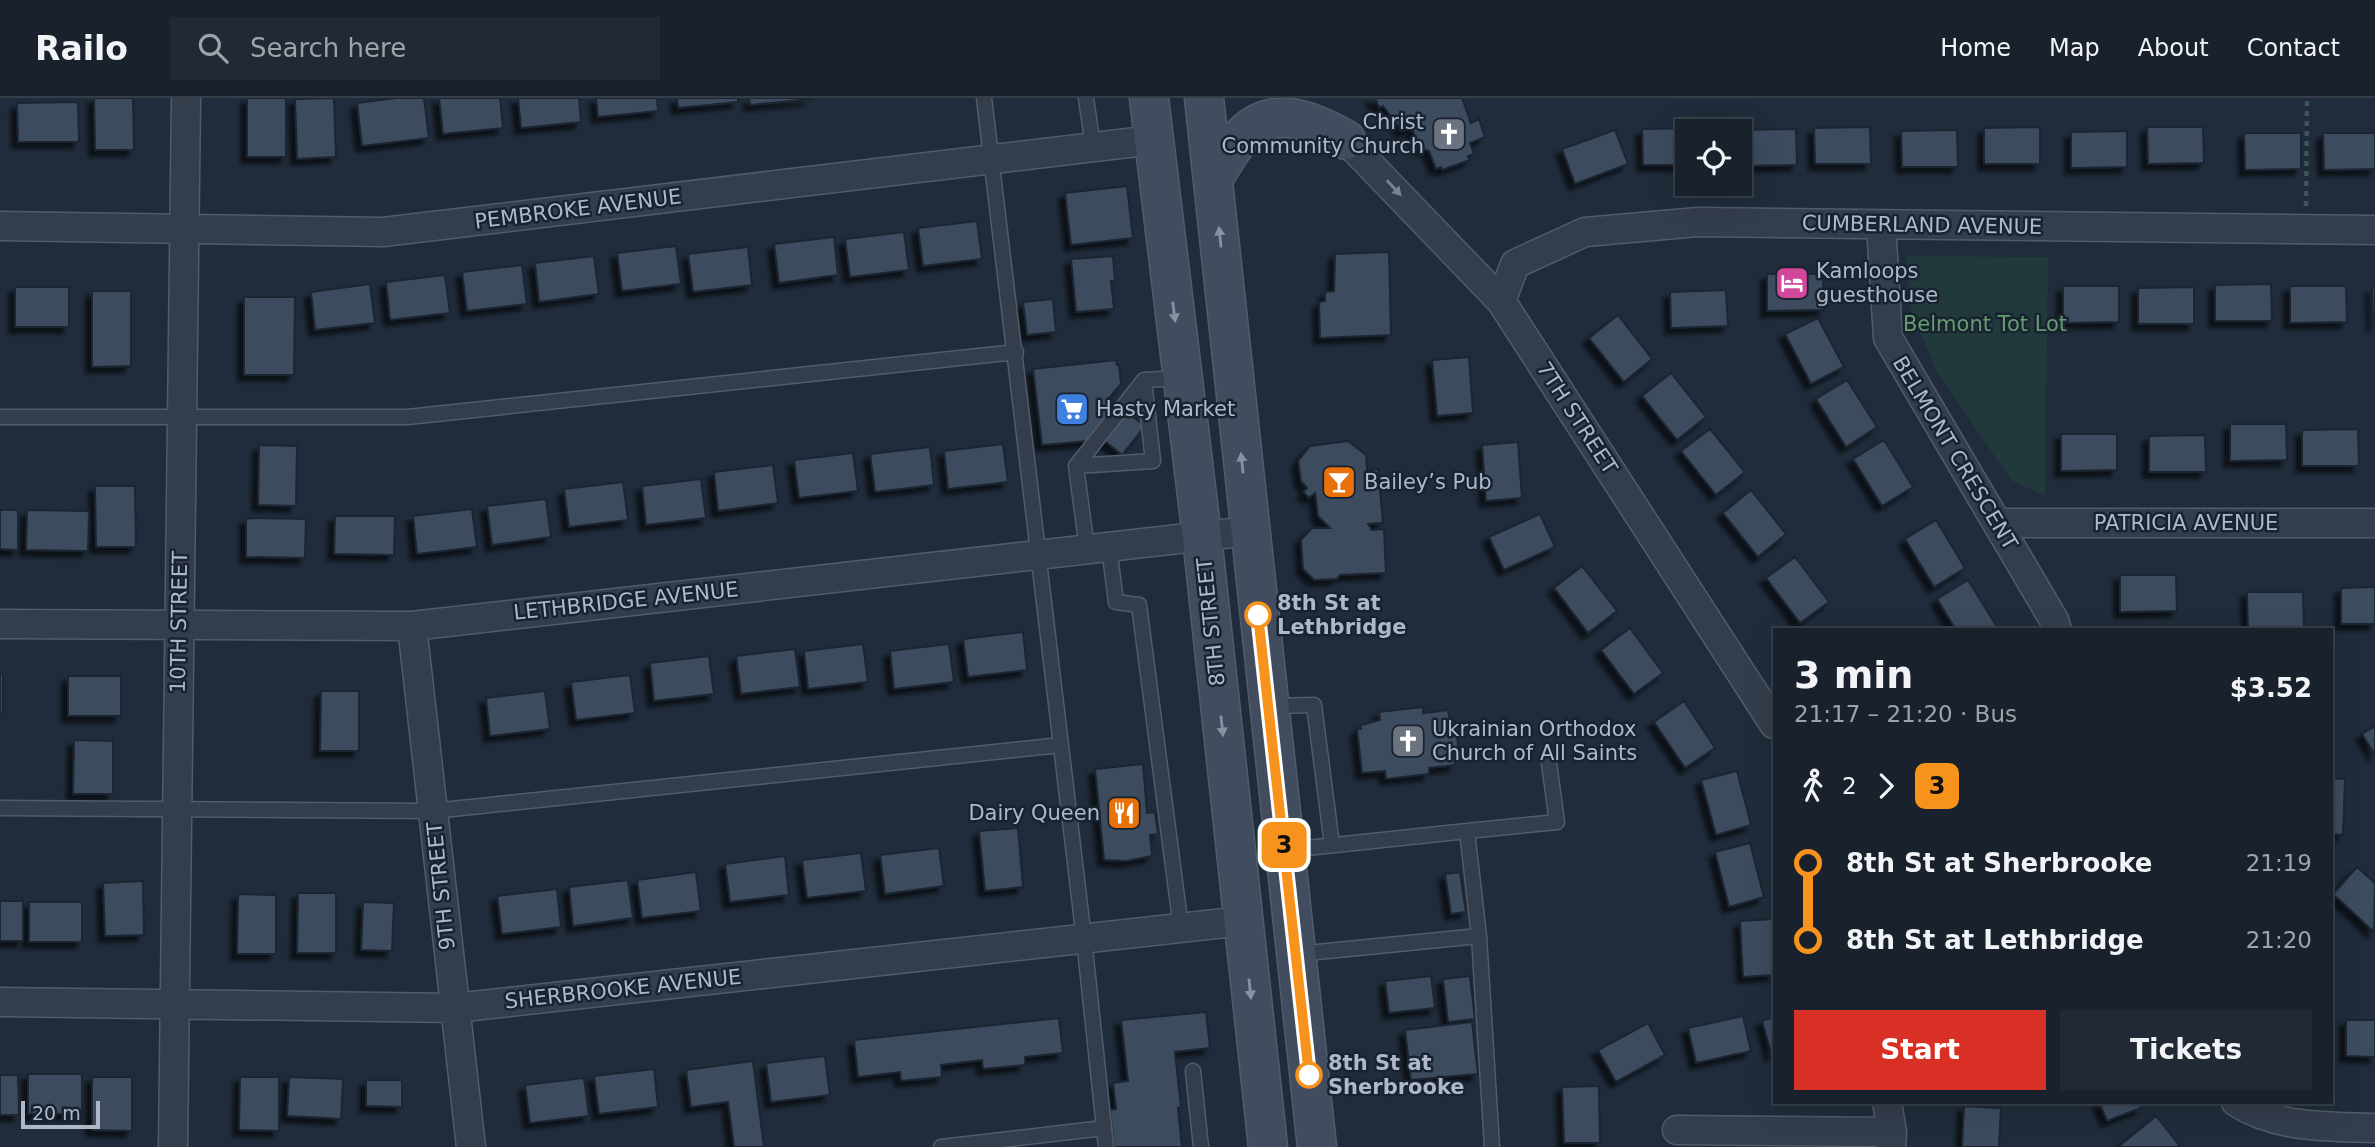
<!DOCTYPE html>
<html lang="en">
<head>
<meta charset="utf-8">
<style>
  body { margin:0; font-family:"DejaVu Sans",sans-serif; background:#212934; color:#f1f3f6; height:100vh; display:flex; flex-direction:column; font-size:26px; white-space:nowrap }
  * { box-sizing:border-box; margin:0 }
  p { font-size:23px; color:#9fa3a9 }
  .icon { flex:none; width:38px; height:38px; fill:none; stroke:currentColor; stroke-width:2; stroke-linecap:round; stroke-linejoin:round }
  .map { position:relative; flex:1; overflow:hidden }
  .details { position:absolute; left:1773px; top:530px; width:560px; height:476px; display:flex; flex-direction:column; background:#18212c; border-radius:0px; box-shadow:0 7px 28px #0002,0 0 0 2px #363e48 }
  .details>* { flex:none }
  .badge { padding:0 14px; border-radius:10px; font-size:24px; line-height:46px }
  .fabs { position:absolute; left:1675px; top:21px; display:grid; gap:14px }
  .fabs a { display:grid; place-items:center; width:77px; height:77px; border-radius:0px; background:#18212c; box-shadow:0 7px 28px #0002,0 0 0 2px #363e48; font-size:35px }
  .scale { position:absolute; left:21px; bottom:18px; width:79px; box-sizing:border-box; padding-left:7px; border:4px solid #aeb8c8; border-top:0; font-size:19px; line-height:24px; white-space:nowrap; color:#aeb8c8; -webkit-text-stroke:5px #192330; paint-order:stroke }
  .map>.badge { position:absolute; translate:-50% -50%; box-shadow:0 0 0 4px #fff }
  .legs { display:flex; align-items:center; gap:10px; height:77px; padding:0 21px; font-size:23px }
  .legs p { margin-inline-start:auto }
  .overview { display:flex; align-items:center; justify-content:space-between; height:119px; padding:0 21px }
  h1 { font-size:38px; font-weight:700; line-height:52px }
  .cta { display:flex; gap:14px; margin-top:auto; padding:14px 21px }
  .cta a { flex:1; height:80px; border-radius:0px; background:#d93025; color:#fff; font-size:28px; font-weight:700; line-height:80px; text-align:center }
  .cta a+a { background:#212934; color:#f1f3f6 }
  ul { padding:0 21px; list-style:none }
  li { display:flex; align-items:center; gap:24px; height:77px; font-size:26px }
  li i { display:grid; place-items:center; width:10px; height:100%; margin:0 9px; background:currentColor }
  li i::after { content:''; width:18px; height:18px; margin:-9px; border:5px solid; border-radius:50%; background:#18212c }
  li p { margin-inline-start:auto }
  li:first-child i { background:linear-gradient(#0000 50%,currentColor 0) }
  li:last-child i { background:linear-gradient(currentColor 50%,#0000 0) }
  header { display:flex; align-items:center; gap:42px; box-sizing:border-box; height:98px; padding:0 35px; background:#18212c; border-bottom:2px solid #363e48 }
  header strong { font-size:33px }
  nav { display:flex; gap:38px; margin-inline-start:auto; font-size:24px }
  .search { width:490px; height:63px; background:#212934; display:flex; align-items:center; gap:18px; box-sizing:border-box; padding:0 24px; border-radius:0px; color:#9fa3a9; font-size:26px }
  .map>svg:first-child { display:block }
</style>
</head>
<body>
<header>
<strong>Railo</strong>
<div class="search"><svg class="icon" aria-label="search" viewBox="0 0 24 24"><circle cx="10" cy="10" r="6"/><path d="M15 15l6 6"/></svg>Search here</div>
<nav><a>Home</a><a>Map</a><a>About</a><a>Contact</a></nav>
</header>
<div class="map">
<svg width="2375" height="1049" viewBox="0 0 2375 1049">
  <defs>
    <filter id="shadow"><feDropShadow dx="-6" dy="6" stdDeviation="2" flood-color="#0009"/></filter>
  </defs>
  <rect width="100%" height="100%" fill="#202c3b"/>
  <path fill="#22393c" d="M 1906,158 L 2048,159 L 2045,398 L 2011,382 L 1936,272 L 1911,213 Z"/>
  <path fill="#3e4b5e" stroke="#1b2532" stroke-width="2" filter="url(#shadow)" d="M 94,0 L 133,0 L 134,52 L 95,52 Z
    M 247,0 L 286,0 L 286,59 L 247,59 Z
    M 334,0 L 336,59 L 297,61 L 295,1 Z
    M 396,0 L 424,0 L 429,40 L 362,48 L 357,5 Z
    M 439,0 L 500,0 L 503,30 L 443,36 Z
    M 518,0 L 579,0 L 581,24 L 521,30 Z
    M 596,0 L 657,0 L 658,13 L 598,19 Z
    M 677,0 L 738,0 L 738,4 L 678,10 Z
    M 749,0 L 811,0 L 811,1 L 750,7 Z
    M 1372,0 L 1462,0 L 1471,25 L 1479,21 L 1485,39 L 1470,45 L 1474,56 L 1468,58 L 1470,62 L 1442,72 L 1441,69 L 1436,71 L 1429,53 L 1418,49 L 1412,30 L 1402,33 L 1383,8 L 1379,10 L 1376,2 L 1373,4 Z
    M 78,4 L 79,44 L 18,44 L 17,5 Z
    M 1870,29 L 1871,66 L 1815,66 L 1814,30 Z
    M 2040,29 L 2040,66 L 1984,66 L 1984,30 Z
    M 2147,29 L 2203,29 L 2204,65 L 2148,66 Z
    M 1699,30 L 1699,33 L 1687,33 L 1687,67 L 1643,67 L 1642,31 Z
    M 1796,31 L 1797,67 L 1741,68 L 1740,32 Z
    M 1615,32 L 1628,66 L 1575,86 L 1562,51 Z
    M 1957,32 L 1958,69 L 1902,69 L 1901,33 Z
    M 2127,33 L 2127,69 L 2071,70 L 2071,34 Z
    M 2244,35 L 2301,35 L 2301,71 L 2245,72 Z
    M 2323,35 L 2375,35 L 2375,71 L 2324,72 Z
    M 1127,88 L 1133,140 L 1071,147 L 1065,95 Z
    M 977,123 L 982,161 L 923,168 L 918,130 Z
    M 904,134 L 909,172 L 850,179 L 845,141 Z
    M 834,139 L 838,177 L 779,185 L 774,146 Z
    M 676,148 L 681,186 L 622,193 L 617,155 Z
    M 748,149 L 752,187 L 693,194 L 688,156 Z
    M 1389,154 L 1391,237 L 1320,240 L 1319,204 L 1325,203 L 1325,194 L 1334,193 L 1335,156 Z
    M 594,158 L 599,196 L 539,204 L 535,165 Z
    M 1113,158 L 1115,183 L 1111,183 L 1114,211 L 1076,214 L 1071,161 Z
    M 522,167 L 527,206 L 467,213 L 462,174 Z
    M 1767,176 L 1823,176 L 1824,212 L 1767,213 Z
    M 445,177 L 450,215 L 390,222 L 386,184 Z
    M 370,186 L 375,225 L 315,232 L 311,194 Z
    M 2271,186 L 2272,223 L 2215,223 L 2215,187 Z
    M 2063,188 L 2119,188 L 2119,224 L 2063,225 Z
    M 2290,188 L 2346,188 L 2347,224 L 2290,225 Z
    M 15,189 L 69,189 L 69,229 L 15,229 Z
    M 2194,189 L 2194,226 L 2138,226 L 2138,190 Z
    M 2372,190 L 2375,190 L 2375,227 L 2373,227 Z
    M 1726,192 L 1728,228 L 1671,230 L 1670,194 Z
    M 92,193 L 131,193 L 131,268 L 92,269 Z
    M 244,199 L 295,199 L 294,277 L 244,277 Z
    M 1053,201 L 1056,234 L 1027,237 L 1023,204 Z
    M 1618,217 L 1652,261 L 1624,284 L 1589,240 Z
    M 1818,220 L 1844,269 L 1811,286 L 1785,236 Z
    M 1469,259 L 1473,315 L 1437,318 L 1432,262 Z
    M 1116,262 L 1117,267 L 1119,267 L 1121,286 L 1107,302 L 1109,319 L 1089,343 L 1042,347 L 1033,271 Z
    M 1671,275 L 1706,319 L 1677,342 L 1642,298 Z
    M 1847,282 L 1877,329 L 1846,349 L 1816,301 Z
    M 1124,312 L 1145,328 L 1122,357 L 1101,340 Z
    M 2230,326 L 2286,326 L 2287,362 L 2230,363 Z
    M 1710,331 L 1745,374 L 1716,397 L 1681,353 Z
    M 2358,331 L 2359,368 L 2302,368 L 2302,332 Z
    M 2061,336 L 2117,336 L 2117,372 L 2061,373 Z
    M 2205,337 L 2206,374 L 2149,374 L 2149,338 Z
    M 1884,342 L 1913,389 L 1882,408 L 1853,361 Z
    M 1348,343 L 1366,357 L 1367,373 L 1378,371 L 1383,425 L 1368,426 L 1372,432 L 1384,431 L 1386,475 L 1340,477 L 1337,481 L 1314,482 L 1303,471 L 1301,442 L 1312,430 L 1330,430 L 1318,418 L 1315,395 L 1309,400 L 1303,394 L 1307,390 L 1301,383 L 1298,363 L 1310,348 Z
    M 1518,344 L 1522,400 L 1486,403 L 1482,347 Z
    M 1003,346 L 1008,384 L 948,391 L 944,353 Z
    M 259,347 L 297,348 L 296,408 L 258,407 Z
    M 930,349 L 934,387 L 875,394 L 870,356 Z
    M 853,355 L 858,393 L 799,400 L 794,362 Z
    M 773,367 L 778,405 L 718,413 L 714,374 Z
    M 701,381 L 706,420 L 646,427 L 642,388 Z
    M 623,384 L 628,422 L 569,429 L 564,391 Z
    M 95,388 L 135,388 L 136,449 L 96,449 Z
    M 1751,392 L 1786,436 L 1758,459 L 1723,415 Z
    M 546,401 L 551,439 L 492,447 L 487,408 Z
    M 472,411 L 477,449 L 417,456 L 413,418 Z
    M 0,412 L 18,412 L 18,452 L 0,451 Z
    M 27,412 L 89,413 L 88,453 L 26,452 Z
    M 1540,416 L 1555,449 L 1504,472 L 1489,439 Z
    M 335,418 L 395,418 L 394,457 L 334,456 Z
    M 246,420 L 306,421 L 305,460 L 246,459 Z
    M 1936,422 L 1965,470 L 1934,489 L 1905,441 Z
    M 1795,459 L 1829,504 L 1800,525 L 1766,480 Z
    M 1582,468 L 1617,513 L 1588,535 L 1554,490 Z
    M 2120,477 L 2176,477 L 2177,513 L 2120,514 Z
    M 1968,482 L 1997,529 L 1993,532 L 1956,532 L 1937,501 Z
    M 2375,489 L 2375,526 L 2341,526 L 2341,490 Z
    M 2247,494 L 2303,494 L 2304,530 L 2248,531 Z
    M 2166,526 L 2168,532 L 2144,532 Z
    M 1630,530 L 1663,575 L 1634,596 L 1601,552 Z
    M 1023,534 L 1027,572 L 968,579 L 963,541 Z
    M 863,546 L 868,584 L 808,591 L 804,553 Z
    M 949,546 L 954,584 L 894,591 L 890,553 Z
    M 795,551 L 800,589 L 741,596 L 736,558 Z
    M 709,558 L 714,596 L 654,603 L 650,565 Z
    M 0,576 L 3,576 L 3,616 L 0,616 Z
    M 630,577 L 635,615 L 576,622 L 571,584 Z
    M 68,578 L 121,578 L 121,618 L 68,618 Z
    M 321,593 L 359,593 L 359,653 L 320,653 Z
    M 545,593 L 550,631 L 490,638 L 486,600 Z
    M 1684,603 L 1715,650 L 1685,670 L 1654,624 Z
    M 1423,609 L 1423,615 L 1448,612 L 1450,623 L 1455,623 L 1459,655 L 1454,656 L 1455,667 L 1429,670 L 1429,676 L 1386,681 L 1385,673 L 1362,675 L 1357,631 L 1361,631 L 1361,627 L 1380,622 L 1379,614 Z
    M 2375,628 L 2375,657 L 2362,636 Z
    M 74,642 L 113,643 L 113,696 L 73,696 Z
    M 1143,666 L 1147,715 L 1155,714 L 1158,736 L 1150,737 L 1152,758 L 1127,763 L 1104,762 L 1095,671 Z
    M 1737,673 L 1751,727 L 1716,737 L 1701,682 Z
    M 2331,680 L 2345,681 L 2343,737 L 2331,736 Z
    M 1018,730 L 1023,789 L 985,793 L 979,733 Z
    M 1750,745 L 1764,799 L 1729,809 L 1715,754 Z
    M 939,750 L 944,788 L 885,796 L 880,757 Z
    M 861,755 L 866,793 L 807,800 L 802,762 Z
    M 785,758 L 789,797 L 730,804 L 725,766 Z
    M 2357,769 L 2375,785 L 2374,834 L 2333,796 Z
    M 696,774 L 701,813 L 642,820 L 637,782 Z
    M 1460,774 L 1466,814 L 1451,816 L 1445,776 Z
    M 628,782 L 633,820 L 573,828 L 569,789 Z
    M 143,783 L 144,837 L 105,838 L 103,785 Z
    M 557,791 L 561,829 L 502,836 L 497,798 Z
    M 298,795 L 336,795 L 336,855 L 297,855 Z
    M 238,796 L 276,797 L 276,856 L 237,856 Z
    M 0,803 L 23,803 L 23,843 L 0,843 Z
    M 29,804 L 82,804 L 82,844 L 29,844 Z
    M 363,804 L 394,805 L 392,853 L 361,852 Z
    M 1774,821 L 1774,877 L 1743,879 L 1740,823 Z
    M 1431,878 L 1435,910 L 1389,915 L 1385,883 Z
    M 1470,878 L 1475,921 L 1448,924 L 1443,881 Z
    M 1206,914 L 1210,950 L 1175,954 L 1181,1009 L 1178,1010 L 1182,1049 L 1114,1049 L 1110,1012 L 1116,1011 L 1113,985 L 1128,983 L 1121,922 Z
    M 1743,918 L 1751,953 L 1696,965 L 1688,930 Z
    M 1774,919 L 1774,957 L 1772,958 L 1762,923 Z
    M 1059,920 L 1063,955 L 1025,959 L 1025,967 L 983,971 L 982,962 L 941,967 L 942,979 L 901,983 L 900,974 L 858,979 L 854,942 Z
    M 2346,922 L 2375,922 L 2375,959 L 2346,958 Z
    M 1472,924 L 1478,976 L 1411,982 L 1405,932 Z
    M 1648,925 L 1665,957 L 1616,984 L 1598,952 Z
    M 825,958 L 830,997 L 771,1004 L 766,965 Z
    M 753,963 L 764,1049 L 734,1049 L 728,1004 L 691,1009 L 686,972 Z
    M 654,971 L 658,1009 L 599,1016 L 594,978 Z
    M 28,976 L 82,976 L 82,1016 L 28,1016 Z
    M 0,977 L 18,977 L 19,1017 L 0,1017 Z
    M 92,979 L 132,979 L 132,1033 L 92,1032 Z
    M 240,979 L 279,979 L 279,1033 L 239,1032 Z
    M 289,979 L 343,981 L 341,1021 L 287,1018 Z
    M 584,980 L 589,1018 L 530,1025 L 525,987 Z
    M 366,982 L 402,982 L 402,1009 L 366,1008 Z
    M 1599,988 L 1600,1045 L 1564,1045 L 1562,989 Z
    M 2099,1004 L 2139,1004 L 2141,1010 L 2107,1023 Z
    M 1964,1008 L 2001,1010 L 1999,1049 L 1962,1049 Z
    M 2156,1018 L 2179,1047 L 2177,1049 L 2118,1049 Z"/>
  <g fill="none" stroke-linecap="round" stroke-linejoin="round">
    <g stroke="#515b69" stroke-width="17">
      <path id="service" d="M 1086,0 L 1093,49
        M 0,319 L 408,319 L 1016,254
        M 1076,368 L 1144,282
        M 1109,449 L 1116,504 L 1139,507 L 1181,830
        M 1087,451 L 1076,368 L 1153,363 L 1144,282 L 1181,280
        M 1271,608 L 1314,607 L 1332,747
        M 0,710 L 433,713 L 1061,647
        M 1288,752 L 1467,733
        M 1479,838 L 1492,1049
        M 1297,856 L 1479,838 L 1467,733 L 1557,724 L 1548,658
        M 1193,973 L 1201,1049
        M 1104,1030 L 1106,1049
        M 941,1049 L 1104,1030 L 1084,841 L 984,0"/>
    </g>
    <g stroke="#515b69" stroke-width="31">
      <path id="minor" d="M 1346,42 L 1501,203 L 1774,626
        M 1881,127 L 1888,240 L 2054,522 L 2057,532
        M 0,128 L 383,134 L 1153,42
        M 1501,203 L 1515,166 L 1585,134 L 1698,124 L 2375,132
        M 1997,425 L 2375,425
        M 0,526 L 412,528 L 1249,433
        M 412,528 L 471,1049
        M 0,904 L 455,910 L 1243,823
        M 1887,1004 L 1892,1034 L 1891,1049
        M 2236,1004 C 2276,1030 2329,1029 2375,1030
        M 1677,1032 L 1892,1034
        M 173,1049 L 186,0"/>
    </g>
    <g stroke="#515b69" stroke-width="41">
      <path id="secondary" d="M 1149,0 L 1202,439 L 1268,1049
        M 1204,0 L 1317,1049
        M 1214,79 C 1223,66 1231,50 1242,38 C 1273,5 1313,23 1346,42"/>
    </g>
    <path stroke="#3d5557" stroke-width="4.5" stroke-dasharray="5 5" stroke-linecap="butt" d="M 2306,108 L 2307,0"/>
    <use href="#service" stroke="#343d4c" stroke-width="14"/>
    <use href="#minor" stroke="#343d4c" stroke-width="28"/>
    <use href="#secondary" stroke="#414c5f" stroke-width="38"/>
  </g>
  <defs><path id="oneway-solid" d="M-6-.8H1V-3.2L6.5 0L1 3.2V.8H-6Z" transform="scale(1.75)"/></defs>
  <use fill="#778190" href="#oneway-solid" transform="translate(1394 90) rotate(47)"/>
  <g fill="#8892a3">
    <use href="#oneway-solid" transform="translate(1220 139) rotate(-96)"/>
    <use href="#oneway-solid" transform="translate(1174 214) rotate(83)"/>
    <use href="#oneway-solid" transform="translate(1242 365) rotate(-96)"/>
    <use href="#oneway-solid" transform="translate(1222 628) rotate(84)"/>
    <use href="#oneway-solid" transform="translate(1250 891) rotate(84)"/>
  </g>
  <g fill="none" stroke-linecap="round" stroke-linejoin="round">
    <g stroke="#fff" stroke-width="16">
      <path id="line-1" d="M 1258,517 L 1309,977"/>
    </g>
    <use href="#line-1" stroke="#f7931d" stroke-width="10"/>
  </g>
  <defs>
    <g id="church-square" transform="scale(1.75)"><rect x="-9" y="-9" width="18" height="18" rx="4" fill="#6b7280" stroke="#192330"/><path d="M-1.2-6h2.4v3.5h3.3v2.4h-3.3V6h-2.4V-.1h-3.3v-2.4h3.3Z" fill="#fff"/></g>
    <g id="hotel-square" transform="scale(1.75)"><rect x="-9" y="-9" width="18" height="18" rx="4" fill="#d1479c" stroke="#192330"/><path d="M-6-4.5h1.5V1H6V5H4.5V3h-9V5H-6ZM-4 0a1.8 1.8 0 1 1 3.6 0ZM.5 0V-2.5h3Q6-2.5 6 0Z" fill="#fff"/></g>
    <g id="supermarket-square" transform="scale(1.75)"><rect x="-9" y="-9" width="18" height="18" rx="4" fill="#3f7fe0" stroke="#192330"/><path d="M-6-5.5h2.5l.6 2H6L4.5 2H-2.5L-4.4-4H-6ZM-1.5 3.2a1.3 1.3 0 1 0 .1 0ZM3 3.2a1.3 1.3 0 1 0 .1 0Z" fill="#fff"/></g>
    <g id="bar-square" transform="scale(1.75)"><rect x="-9" y="-9" width="18" height="18" rx="4" fill="#e8710a" stroke="#192330"/><path d="M-6-5H6L.8 .8V4.5H3.5V6h-7V4.5H-.8V.8Z" fill="#fff"/></g>
    <g id="restaurant-square" transform="scale(1.75)"><rect x="-9" y="-9" width="18" height="18" rx="4" fill="#e8710a" stroke="#192330"/><path d="M-5-6h1v4h1v-4h1v4h1v-4h1v5L-1.5 .5V6h-2V.5L-5-1ZM5-6V6H3V1.5H1.5Q1.5-4 5-6Z" fill="#fff"/></g>
  </defs>
  <g fill-rule="evenodd">
    <use href="#church-square" x="1449" y="36"/>
    <use href="#hotel-square" x="1792" y="185"/>
    <use href="#supermarket-square" x="1072" y="311"/>
    <use href="#bar-square" x="1339" y="384"/>
    <use href="#church-square" x="1408" y="643"/>
    <use href="#restaurant-square" x="1124" y="715"/>
  </g>
  <g fill="#fff" stroke="#f7931d" stroke-width="3.5">
    <circle cx="1258" cy="517" r="12"/>
    <circle cx="1309" cy="977" r="12"/>
  </g>
  <g text-anchor="middle" dominant-baseline="central" stroke-width="5" stroke-linejoin="round" paint-order="stroke">
    <g font-size="21" fill="#aeb8c8" stroke="#192330" text-anchor="start">
      <text x="1424" y="24" text-anchor="end">Christ<tspan x="1424" dy="24">Community Church</tspan></text>
      <text x="1816" y="173">Kamloops<tspan x="1816" dy="24">guesthouse</tspan></text>
      <text x="1096" y="311">Hasty Market</text>
      <text x="1364" y="384">Bailey’s Pub</text>
      <text x="1432" y="631">Ukrainian Orthodox<tspan x="1432" dy="24">Church of All Saints</tspan></text>
      <text x="1100" y="715" text-anchor="end">Dairy Queen</text>
    </g>
    <g font-size="21" fill="#aeb8c8" stroke="#192330">
      <text transform="translate(578 111) rotate(-7)">PEMBROKE AVENUE</text>
      <text transform="translate(1922 127) rotate(1)">CUMBERLAND AVENUE</text>
      <text transform="translate(1577 320) rotate(57)">7TH STREET</text>
      <text transform="translate(1955 355) rotate(59)">BELMONT CRESCENT</text>
      <text x="2186" y="425">PATRICIA AVENUE</text>
      <text transform="translate(626 503) rotate(-6)">LETHBRIDGE AVENUE</text>
      <text transform="translate(179 524) rotate(-89)">10TH STREET</text>
      <text transform="translate(1211 524) rotate(-96)">8TH STREET</text>
      <text transform="translate(441 788) rotate(-96)">9TH STREET</text>
      <text transform="translate(623 891) rotate(-6)">SHERBROOKE AVENUE</text>
    </g>
    <g font-size="21" fill="#649b70" stroke="#192330">
      <text x="1985" y="226">Belmont Tot Lot</text>
    </g>
    <g font-size="21" font-weight="bold" fill="#aeb8c8" stroke="#192330" text-anchor="start">
      <text x="1277" y="505">8th St at<tspan x="1277" dy="24">Lethbridge</tspan></text>
      <text x="1328" y="965">8th St at<tspan x="1328" dy="24">Sherbrooke</tspan></text>
    </g>
  </g>
</svg>
<div class="fabs">
<a><svg class="icon" aria-label="locate" viewBox="0 0 24 24"><circle cx="12" cy="12" r="6"/><path d="M12 2v4M12 18v4M2 12h4M18 12h4"/></svg></a>
</div>
<div class="scale">20 m</div>
<b class="badge" style="left:1284px;top:747px;background:#f7931d;color:#111">3</b>
<section class="details">
<div class="overview"><div><h1>3 min</h1><p>21:17 – 21:20 · Bus</p></div><b>$3.52</b></div>
<div class="legs"><svg class="icon" aria-label="walk" viewBox="0 0 24 24"><circle cx="13" cy="4" r="2"/><path d="M13 8l-2 6 4 7M11 14l-3 7M7 12l3-4h3l4 4"/></svg>2<svg class="icon" aria-label="forward" viewBox="0 0 24 24"><path d="M9 5l7 7-7 7"/></svg><b class="badge" style="background:#f7931d;color:#111">3</b></div>
<ul>
<li><i style="color:#f7931d"></i><b>8th St at Sherbrooke</b><p>21:19</p></li>
<li><i style="color:#f7931d"></i><b>8th St at Lethbridge</b><p>21:20</p></li>
</ul>
<div class="cta"><a>Start</a><a>Tickets</a></div>
</section>
</div>
</body>
</html>
